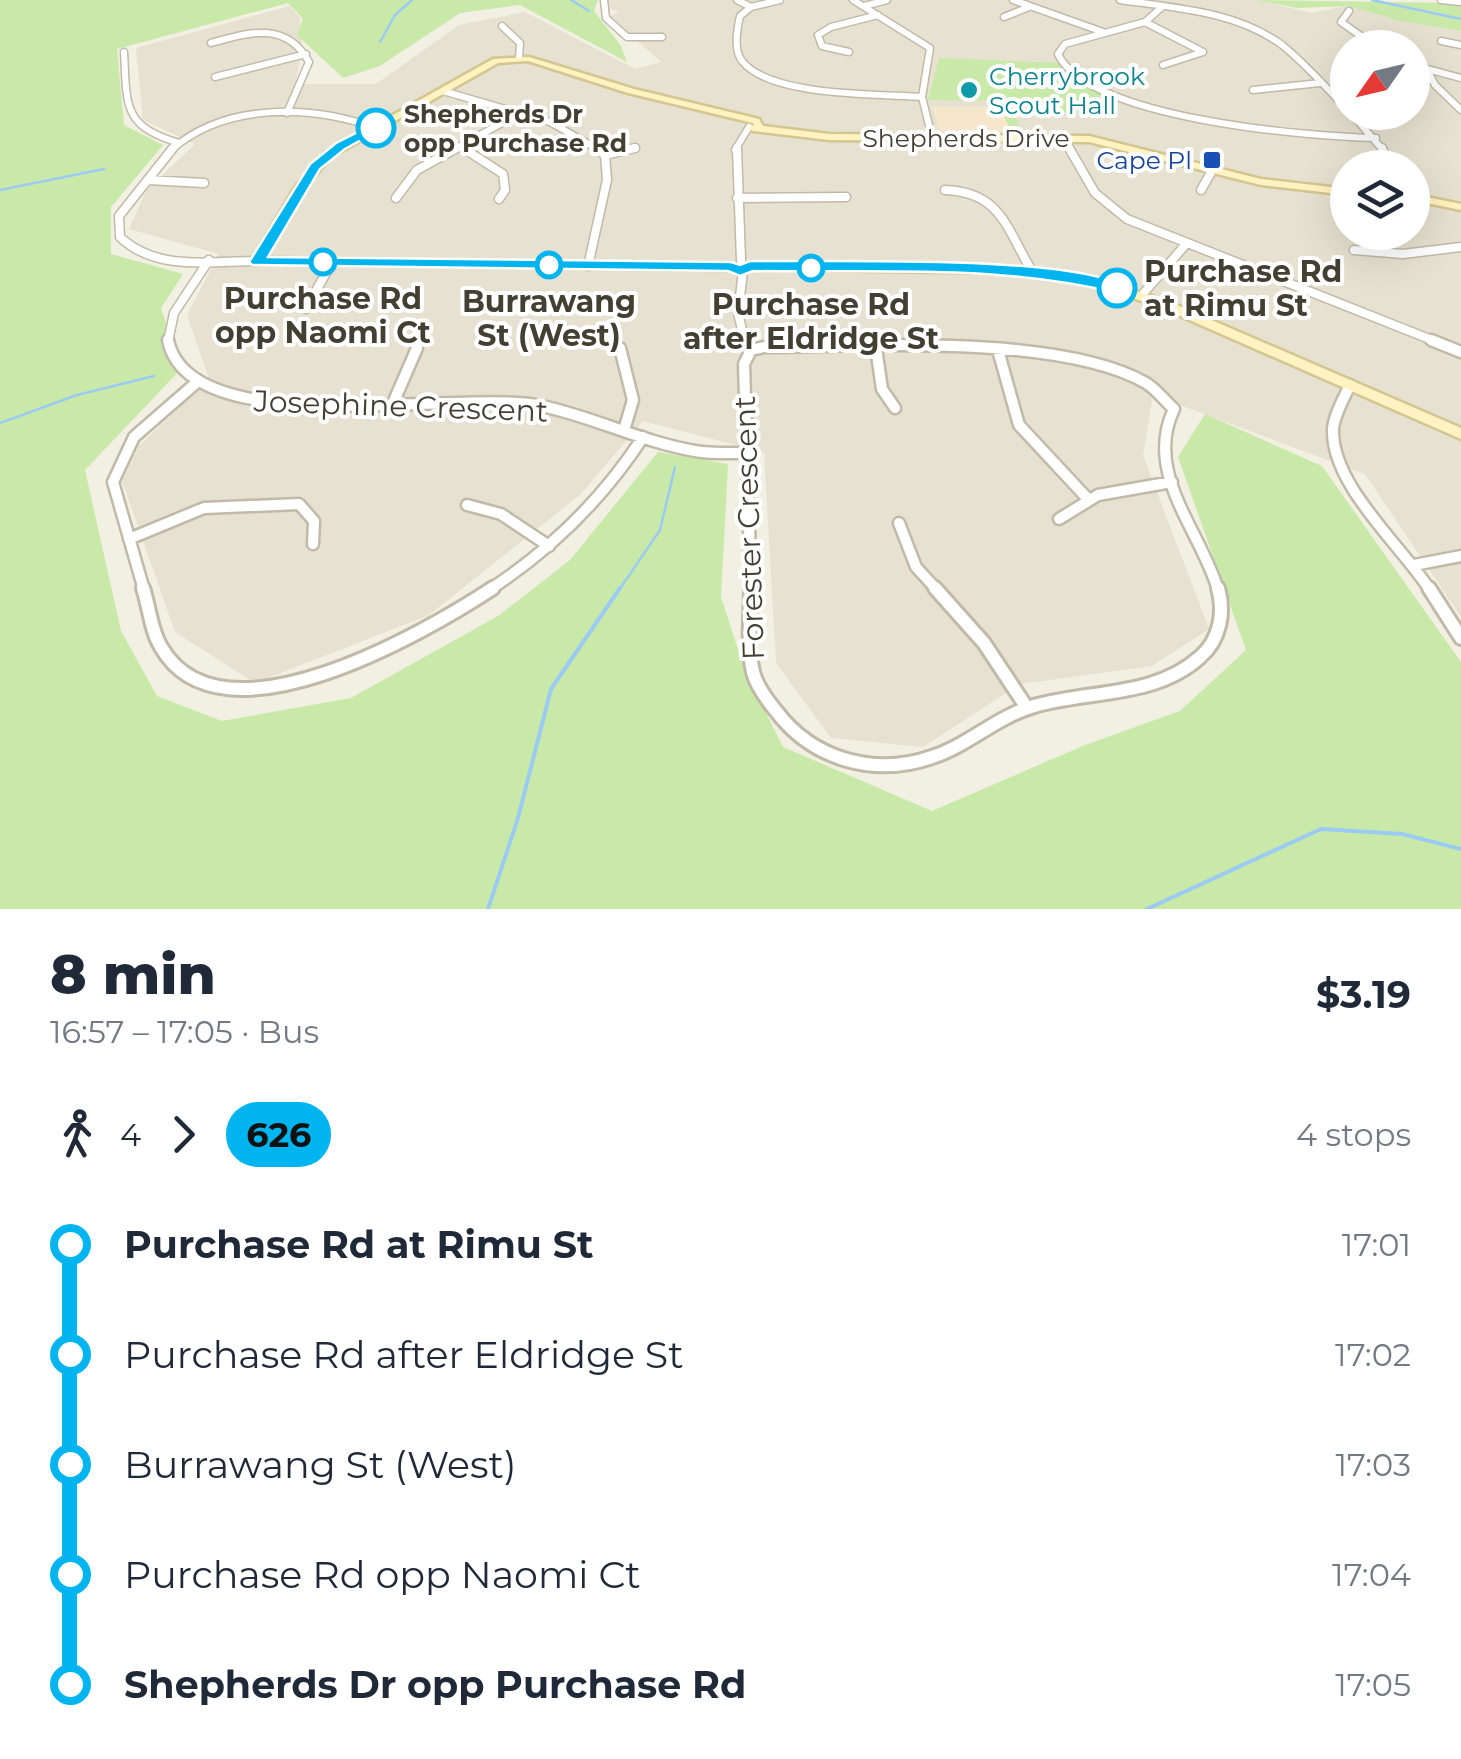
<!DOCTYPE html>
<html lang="en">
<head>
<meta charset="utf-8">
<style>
  body { margin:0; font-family:Montserrat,sans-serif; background:#f2f2f3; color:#1f2937; height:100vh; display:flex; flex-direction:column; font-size:38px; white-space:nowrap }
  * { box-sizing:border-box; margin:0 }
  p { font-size:32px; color:#747a83 }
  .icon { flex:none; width:55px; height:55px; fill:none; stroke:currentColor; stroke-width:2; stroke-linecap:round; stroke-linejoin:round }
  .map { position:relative; height:909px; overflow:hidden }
  .side { display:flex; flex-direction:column; background:#fff; flex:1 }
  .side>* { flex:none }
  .badge { padding:0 20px; border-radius:32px; font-size:35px; line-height:65px }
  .needle { width:65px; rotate:236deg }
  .tools { position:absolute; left:1330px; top:30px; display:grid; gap:20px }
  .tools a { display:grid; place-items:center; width:100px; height:100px; border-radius:50%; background:#fff; box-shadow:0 10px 40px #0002; font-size:50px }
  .map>.badge { position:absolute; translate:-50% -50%; box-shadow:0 0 0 5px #fff }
  .legs { display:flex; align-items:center; gap:15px; height:110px; padding:0 50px; font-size:32px }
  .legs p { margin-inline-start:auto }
  .summary { display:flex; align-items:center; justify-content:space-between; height:170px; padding:0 50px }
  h1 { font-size:55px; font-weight:800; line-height:75px }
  ul { padding:0 50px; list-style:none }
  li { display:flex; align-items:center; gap:35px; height:110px; font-size:38px }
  li i { display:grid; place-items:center; width:15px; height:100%; margin:0 12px; background:currentColor }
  li i::after { content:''; width:25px; height:25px; margin:-12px; border:8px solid; border-radius:50%; background:#fff }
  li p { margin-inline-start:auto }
  li:first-child i { background:linear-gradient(#0000 50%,currentColor 0) }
  li:last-child i { background:linear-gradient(currentColor 50%,#0000 0) }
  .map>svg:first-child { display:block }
</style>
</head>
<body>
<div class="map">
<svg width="1461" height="909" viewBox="0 0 1461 909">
  <rect width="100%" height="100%" fill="#f2efe3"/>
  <path fill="#e7e1d1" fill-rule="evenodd" d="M 608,0 L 1256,0 L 1312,13 L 1345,6 L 1461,28 L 1461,617 L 1365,474 L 1153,395 L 1143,455 L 1209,629 L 1152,666 L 1020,684 L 923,747 L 831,738 L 776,663 L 764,452 L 643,421 L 581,494 L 429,615 L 255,683 L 175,632 L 122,481 L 139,446 L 209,379 L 187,315 L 219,254 L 129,229 L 146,191 L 195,144 L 143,120 L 136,48 L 290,6 L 300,18 L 302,51 L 295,84 L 376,84 L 459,25 L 525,12 L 635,69 L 662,62 L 608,17 L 619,12 L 607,7 ZM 1348,48 L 1412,48 L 1412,112 L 1348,112 ZM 1348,168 L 1412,168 L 1412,232 L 1348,232 Z"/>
  <path fill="#f6e7cc" d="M 932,107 L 1001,107 L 1011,132 L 945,132 L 939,129 Z"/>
  <path fill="#c9e9a9" d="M 0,0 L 598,0 L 594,11 L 621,46 L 627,62 L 520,5 L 460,13 L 380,66 L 343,78 L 297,35 L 303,19 L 288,3 L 117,49 L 124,125 L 163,145 L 111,207 L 111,254 L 183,274 L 161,308 L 181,369 L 85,470 L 121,631 L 157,696 L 222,721 L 351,698 L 498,616 L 570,560 L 658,452 L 728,464 L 721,597 L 745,671 L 783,747 L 932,811 L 1085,745 L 1180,711 L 1246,650 L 1178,457 L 1205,414 L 1322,466 L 1461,662 L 1461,909 L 0,909 Z
    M 1255,0 L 1454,3 L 1461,5 L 1461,31 L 1401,21 L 1348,6 L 1297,8 Z
    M 939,58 L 1059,63 L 1109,92 L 1085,103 L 1078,102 L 1069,112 L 1014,112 L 1021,132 L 1011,132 L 998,101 L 928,100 Z"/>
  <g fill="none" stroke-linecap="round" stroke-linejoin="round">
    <path stroke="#9bcbf3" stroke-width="2.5" d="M 571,0 L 589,11
      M 1372,0 L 1461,19
      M 380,42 L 395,15 L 412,0
      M 0,190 L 104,169
      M 0,423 L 77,395 L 154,376
      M 619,590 L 660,530 L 675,467"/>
    <path stroke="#9bcbf3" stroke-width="4" d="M 488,909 L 518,818 L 551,689 L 620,588
      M 1147,909 L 1321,829 L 1402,834 L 1461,849"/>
    <g stroke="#c1baa8" stroke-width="9">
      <path id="street-far3" d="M 604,0 L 606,18 L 627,37 L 662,37
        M 737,0 L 751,7
        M 780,0 L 751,7 L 740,16 C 737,29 733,50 742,61 C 770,97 880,94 922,97
        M 853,0 L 930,48 L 922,97 L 932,137
        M 1013,0 L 1103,32
        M 1120,0 C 1175,8 1236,11 1282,45 C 1306,64 1326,88 1348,110
        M 1441,0 L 1461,2
        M 864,6 L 887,0
        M 1162,7 L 1145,22 L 1065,44 L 1058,54 C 1088,119 1311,137 1376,138
        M 1349,11 L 1341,22 L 1378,48
        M 1004,17 L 1029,7
        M 1145,22 L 1203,52
        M 502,26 L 520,43 L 519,58
        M 1441,41 L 1461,45
        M 211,43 C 250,32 286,21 309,62 L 287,113
        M 124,52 C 127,105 122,126 179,143
        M 849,52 L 822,46 L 818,35 L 831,27 L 878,15
        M 1163,65 L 1203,52
        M 1412,65 L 1461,78
        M 1427,70 L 1435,85 L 1461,110
        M 215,77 L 306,54
        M 1253,90 L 1320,83
        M 443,91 L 550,122 L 599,150
        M 1350,112 L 1383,150
        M 1063,137 L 1071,150
        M 462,147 L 468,150
        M 171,150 C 226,102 310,105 376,128
        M 453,150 L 520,113
        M 625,150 L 635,148
        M 735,150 L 749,127"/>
    </g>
    <g stroke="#c1baa8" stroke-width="11">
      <path id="street-far2" d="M 173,148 L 119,216 L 120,237 C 157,272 210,261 257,261
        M 463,148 L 503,174 L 505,190 L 499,199
        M 737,148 L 741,260
        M 1069,148 L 1095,193 L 1127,219 L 1437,342
        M 1382,148 L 1389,168
        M 605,155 L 635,148
        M 148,180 L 204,183
        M 945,190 C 1001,192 1006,228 1032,271
        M 1201,190 L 1213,169
        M 396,198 L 417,170 L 457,148
        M 737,198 L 846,197
        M 1354,250 L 1403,254 L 1461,247
        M 588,266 L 607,180 L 605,155 L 596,148
        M 743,271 L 738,313 L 745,342
        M 1142,295 L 1186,244
        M 306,309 L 332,262
        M 168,342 L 174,313 L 209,260"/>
    </g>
    <g stroke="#c1baa8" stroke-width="15">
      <path id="street-far1" d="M 168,340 C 189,445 461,388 542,406 C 594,417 642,442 695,451 C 712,454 731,453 748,453
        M 743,340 L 751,350
        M 1431,340 L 1461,352
        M 620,348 L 633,400 L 624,430
        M 876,348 L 882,389 L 895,408
        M 998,350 L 1019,425 L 1087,498
        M 1350,385 C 1344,398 1334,415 1333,429 C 1331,485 1401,545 1430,590
        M 394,401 L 417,348
        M 467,505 L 501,514 L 549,546
        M 1059,519 L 1098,495 L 1172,482
        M 899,523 L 916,567 L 937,590
        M 129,539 L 204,508 L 299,504 L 314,521 L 313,544
        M 1414,565 L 1461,556
        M 144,590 L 113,482 L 134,437 L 196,383
        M 489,590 C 552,549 602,500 643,437
        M 751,590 L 744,364 L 751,350 L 764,347 C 864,346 1060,334 1146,383 C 1156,389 1165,401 1174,409 C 1143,473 1201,531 1218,590"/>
    </g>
    <g stroke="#c1baa8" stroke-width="18">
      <path id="street" d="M 143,588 C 149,606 151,631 161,647 C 221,752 426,632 493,588
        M 751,588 C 751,614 747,646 753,672 C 756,685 767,700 776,711 C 813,760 875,777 932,757 C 969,745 996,717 1034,706 C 1088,690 1155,698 1200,657 C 1220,640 1225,612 1218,588
        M 935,588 L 984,643 L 1027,708
        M 1429,588 L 1461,638"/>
    </g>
    <g stroke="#d4c690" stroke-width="5">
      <path id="secondary" d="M 529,57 L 634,89 L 759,119 L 763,126 L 829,134 L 1089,136 L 1261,179 L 1348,189 L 1348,195 L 1261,185 L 1089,142 L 829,140 L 753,131 L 748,128 L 754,125 L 753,123 L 628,93 L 528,61 L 498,63 L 331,157 L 305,187 L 264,258 L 731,264 L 740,267 L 750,263 L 1015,267 L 1087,276 L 1170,302 L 1461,428 L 1461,439 L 1162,308 L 1086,282 L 1015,273 L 752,269 L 740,275 L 729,270 L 253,263 L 251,261 L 296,186 L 325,153 L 493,59 Z
        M 1412,194 L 1461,204 L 1461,210 L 1412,200 Z"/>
    </g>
    <use href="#street-far3" stroke="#fff" stroke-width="6"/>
    <use href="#street-far2" stroke="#fff" stroke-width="8"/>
    <use href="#street-far1" stroke="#fff" stroke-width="10"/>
    <use href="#street" stroke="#fff" stroke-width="12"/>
    <use href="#secondary" fill="#fff3c1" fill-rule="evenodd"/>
  </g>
  <path fill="#00b5ef" stroke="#fff" stroke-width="2.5" d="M 372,125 L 383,128 L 345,149 L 320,169 L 268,257 L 731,262 L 740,265 L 750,261 C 819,262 1082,254 1125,288 L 1117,293 C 999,264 874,273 753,271 L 740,276 L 728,271 L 252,265 L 249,262 L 310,164 L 336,143 Z"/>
  <circle fill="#0f9aa8" stroke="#fff" stroke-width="4" cx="969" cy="90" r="10"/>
  <g fill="#fff" stroke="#00b5ef" stroke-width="5">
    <circle cx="376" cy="128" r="18"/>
    <circle cx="323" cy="262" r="12"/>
    <circle cx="549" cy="265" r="12"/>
    <circle cx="811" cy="268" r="12"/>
    <circle cx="1117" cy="288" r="18"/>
  </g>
  <rect fill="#1a4fb4" stroke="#fff" stroke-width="4" x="1202" y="150" width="20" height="20" rx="5"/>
  <g text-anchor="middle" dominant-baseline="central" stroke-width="8" stroke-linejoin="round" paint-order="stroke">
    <g font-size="25" fill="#0d838f" stroke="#fff" text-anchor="start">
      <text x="989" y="76">Cherrybrook<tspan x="989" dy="29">Scout Hall</tspan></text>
    </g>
    <g font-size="25" font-weight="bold" fill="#443f33" stroke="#fff" text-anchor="start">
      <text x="404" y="114">Shepherds Dr<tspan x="404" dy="29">opp Purchase Rd</tspan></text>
    </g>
    <g font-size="25" fill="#443f33" stroke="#fff">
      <text x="966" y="138">Shepherds Drive</text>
    </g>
    <g font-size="25" fill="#164399" stroke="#fff" text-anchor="end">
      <text x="1192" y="160">Cape Pl</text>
    </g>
    <g font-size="30" font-weight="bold" fill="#443f33" stroke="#fff">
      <text x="1144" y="271" text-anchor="start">Purchase Rd<tspan x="1144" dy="34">at Rimu St</tspan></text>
      <text x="323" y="298">Purchase Rd<tspan x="323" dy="34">opp Naomi Ct</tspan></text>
      <text x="549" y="301">Burrawang<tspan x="549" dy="34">St (West)</tspan></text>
      <text x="811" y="304">Purchase Rd<tspan x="811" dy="34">after Eldridge St</tspan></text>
    </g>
    <g font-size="30" fill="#443f33" stroke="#fff">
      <text transform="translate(401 406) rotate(2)">Josephine Crescent</text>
      <text transform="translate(749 528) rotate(-92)">Forester Crescent</text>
    </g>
  </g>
</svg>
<div class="tools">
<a><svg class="needle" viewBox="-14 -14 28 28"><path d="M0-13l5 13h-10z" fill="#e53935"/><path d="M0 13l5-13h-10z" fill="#747a83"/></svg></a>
<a><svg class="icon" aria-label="layers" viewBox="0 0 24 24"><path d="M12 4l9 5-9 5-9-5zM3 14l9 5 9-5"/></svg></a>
</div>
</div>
<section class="side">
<div class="summary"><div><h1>8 min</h1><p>16:57 – 17:05 · Bus</p></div><b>$3.19</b></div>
<div class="legs"><svg class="icon" aria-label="walk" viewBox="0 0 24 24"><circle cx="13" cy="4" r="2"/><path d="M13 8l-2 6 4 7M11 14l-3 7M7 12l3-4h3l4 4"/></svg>4<svg class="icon" aria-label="forward" viewBox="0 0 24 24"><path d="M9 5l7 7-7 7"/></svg><b class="badge" style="background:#00b5ef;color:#111">626</b><p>4 stops</p></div>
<ul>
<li><i style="color:#00b5ef"></i><b>Purchase Rd at Rimu St</b><p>17:01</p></li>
<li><i style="color:#00b5ef"></i><span>Purchase Rd after Eldridge St</span><p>17:02</p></li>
<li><i style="color:#00b5ef"></i><span>Burrawang St (West)</span><p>17:03</p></li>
<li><i style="color:#00b5ef"></i><span>Purchase Rd opp Naomi Ct</span><p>17:04</p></li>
<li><i style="color:#00b5ef"></i><b>Shepherds Dr opp Purchase Rd</b><p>17:05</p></li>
</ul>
</section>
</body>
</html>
